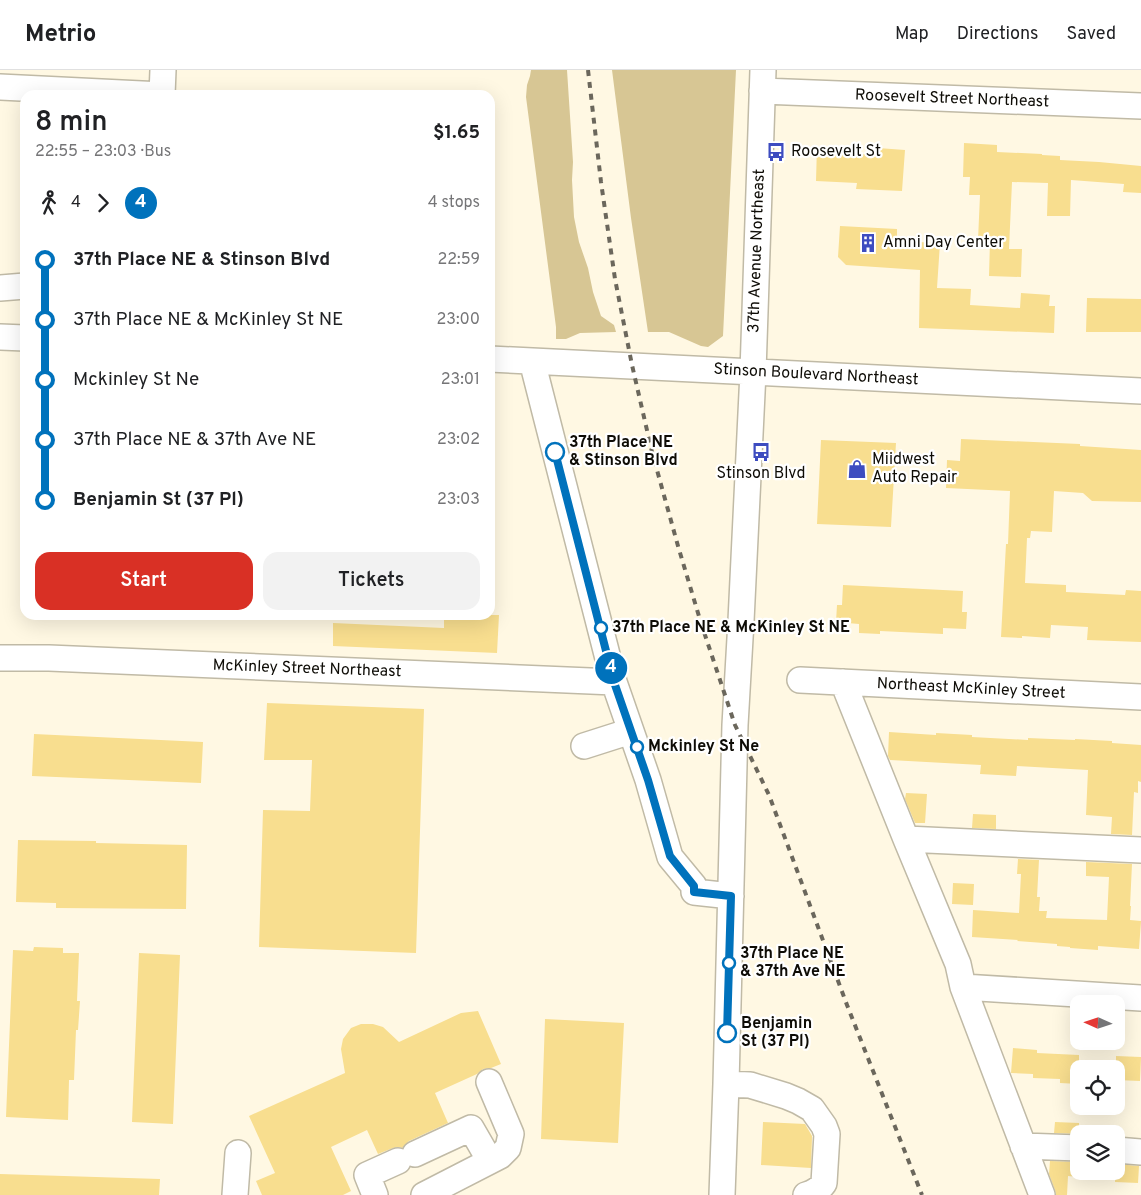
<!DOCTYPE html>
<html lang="en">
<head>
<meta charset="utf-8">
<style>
  body { margin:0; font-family:Overpass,sans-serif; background:#f2f2f2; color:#202124; height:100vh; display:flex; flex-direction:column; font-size:19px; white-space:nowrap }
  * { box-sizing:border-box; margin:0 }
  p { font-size:16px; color:#757577 }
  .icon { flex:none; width:28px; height:28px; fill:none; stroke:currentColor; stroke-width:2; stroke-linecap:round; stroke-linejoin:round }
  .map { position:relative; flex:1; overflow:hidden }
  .details { position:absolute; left:20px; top:20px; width:475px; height:530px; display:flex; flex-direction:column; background:#fff; border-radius:15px; box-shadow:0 5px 20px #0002 }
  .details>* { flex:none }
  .badge { padding:0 10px; border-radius:16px; font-size:18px; line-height:32px }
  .needle { width:32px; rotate:273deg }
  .controls { position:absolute; left:1070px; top:925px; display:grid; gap:10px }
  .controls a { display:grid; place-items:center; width:55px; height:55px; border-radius:10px; background:#fff; box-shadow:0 5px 20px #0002; font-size:25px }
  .map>.badge { position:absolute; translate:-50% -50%; box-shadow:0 0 0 2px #fff }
  .legs { display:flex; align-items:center; gap:8px; height:55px; padding:0 15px; font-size:16px }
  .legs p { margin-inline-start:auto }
  .headline { display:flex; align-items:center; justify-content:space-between; height:85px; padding:0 15px }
  h1 { font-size:28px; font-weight:600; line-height:38px }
  .cta { display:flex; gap:10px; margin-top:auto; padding:10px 15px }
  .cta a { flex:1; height:58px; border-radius:15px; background:#d93025; color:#fff; font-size:20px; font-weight:600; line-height:58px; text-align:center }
  .cta a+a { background:#f2f2f2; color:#202124 }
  ul { padding:0 15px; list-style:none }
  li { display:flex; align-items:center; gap:18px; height:60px; font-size:19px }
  li i { display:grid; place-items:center; width:8px; height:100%; margin:0 6px; background:currentColor }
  li i::after { content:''; width:12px; height:12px; margin:-6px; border:4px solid; border-radius:50%; background:#fff }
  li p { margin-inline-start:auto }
  li:first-child i { background:linear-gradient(#0000 50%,currentColor 0) }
  li:last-child i { background:linear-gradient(currentColor 50%,#0000 0) }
  header { display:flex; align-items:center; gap:30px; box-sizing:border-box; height:70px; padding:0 25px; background:#fff; border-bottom:1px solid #e0e0e0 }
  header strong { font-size:24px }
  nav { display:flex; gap:28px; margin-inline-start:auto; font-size:18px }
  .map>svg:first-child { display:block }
</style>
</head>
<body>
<header>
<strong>Metrio</strong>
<nav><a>Map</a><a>Directions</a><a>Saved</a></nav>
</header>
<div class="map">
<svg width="1141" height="1125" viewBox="0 0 1141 1125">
  <rect width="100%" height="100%" fill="#fff8e3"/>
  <path fill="#d7c694" d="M 531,0 L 567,0 L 573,92 L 572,110 L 574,147 L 579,172 L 588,198 L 593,222 L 601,246 L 614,255 L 616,262 L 580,263 L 566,269 L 556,269 L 556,257 L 526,27 L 527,15 L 530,6 Z
    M 612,0 L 736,0 L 723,266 L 708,277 L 701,276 L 669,262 L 648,262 L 631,148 Z"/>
  <path fill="#f8de8f" d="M 964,73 L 997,75 L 997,82 L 1042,84 L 1042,85 L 1060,86 L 1060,90 L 1099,92 L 1141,96 L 1141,123 L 1123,122 L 1124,114 L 1071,110 L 1070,146 L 1047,146 L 1048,113 L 1012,112 L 1009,179 L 1022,179 L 1021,207 L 989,206 L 990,171 L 978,170 L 980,125 L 969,125 L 970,107 L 963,107 Z
    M 817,76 L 843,77 L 843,83 L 858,84 L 878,84 L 878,78 L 905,80 L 902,121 L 856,119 L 857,113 L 816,111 Z
    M 840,156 L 897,159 L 897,171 L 940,173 L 937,218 L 971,219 L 970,235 L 1020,238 L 1021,223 L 1050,225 L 1049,236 L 1055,236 L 1054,263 L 919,258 L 920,200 L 846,195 L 838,187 Z
    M 1087,228 L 1141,229 L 1141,262 L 1086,262 Z
    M 961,369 L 1080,374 L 1080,376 L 1141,380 L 1141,432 L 1092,431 L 1083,423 L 1054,421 L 1052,462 L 1031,461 L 1030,468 L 1027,468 L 1025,513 L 1066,515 L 1066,522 L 1125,525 L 1126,520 L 1141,521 L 1141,572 L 1087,570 L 1088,557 L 1051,555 L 1050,568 L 1022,566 L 1022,568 L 1001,567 L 1006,474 L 1008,474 L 1010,421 L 946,418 L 947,390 L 960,391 Z
    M 821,370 L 896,373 L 891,457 L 817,454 Z
    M 843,515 L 963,521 L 962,542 L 967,542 L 966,559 L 943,558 L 943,564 L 880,561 L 880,564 L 859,563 L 859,554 L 836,552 L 837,535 L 842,535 Z
    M 444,545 L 499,545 L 497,583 L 333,576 L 333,553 L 444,558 Z
    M 267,633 L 424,639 L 416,883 L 259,877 L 263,740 L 310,741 L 312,690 L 264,690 Z
    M 889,662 L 936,665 L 936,663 L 972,665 L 972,667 L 1028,670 L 1028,668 L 1075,670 L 1075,669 L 1112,671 L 1112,673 L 1141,675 L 1141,712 L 1138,711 L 1138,723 L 1134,722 L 1132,765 L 1111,764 L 1112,747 L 1086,745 L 1088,700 L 1017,696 L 1016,706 L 980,704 L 981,695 L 890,690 L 888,686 Z
    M 34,664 L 203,672 L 201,713 L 32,706 Z
    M 906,723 L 927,724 L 925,753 L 915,753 L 905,729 Z
    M 973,744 L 996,745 L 996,759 L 972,758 Z
    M 18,770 L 96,771 L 96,773 L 187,775 L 186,839 L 56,838 L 56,833 L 16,832 Z
    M 1018,789 L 1039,790 L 1037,827 L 1040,827 L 1039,841 L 1047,841 L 1046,848 L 1107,850 L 1109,807 L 1086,806 L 1086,792 L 1132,794 L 1130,836 L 1131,836 L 1130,850 L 1141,851 L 1139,879 L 1098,876 L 1098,880 L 1070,878 L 1070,877 L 1057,876 L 1057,874 L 1017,871 L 1018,870 L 972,867 L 973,840 L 1019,843 L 1021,804 L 1017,804 Z
    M 953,813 L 974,814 L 973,835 L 952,834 Z
    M 34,877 L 63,878 L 63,883 L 79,883 L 77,931 L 80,931 L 78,960 L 76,960 L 74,1010 L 69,1010 L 68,1050 L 6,1047 L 13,880 L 33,881 Z
    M 139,883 L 180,885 L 173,1054 L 132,1052 Z
    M 478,941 L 501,994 L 491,998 L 483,999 L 477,1004 L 435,1023 L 448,1053 L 409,1071 L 402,1078 L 399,1077 L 393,1078 L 378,1084 L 367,1060 L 331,1077 L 351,1121 L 343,1125 L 262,1125 L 256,1111 L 275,1103 L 249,1046 L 345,1003 L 341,979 L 343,969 L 351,958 L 361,954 L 373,954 L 383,957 L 399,972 L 461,943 Z
    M 545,949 L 624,953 L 618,1073 L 541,1069 Z
    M 1013,978 L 1037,980 L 1037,983 L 1079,985 L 1079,1014 L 1060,1013 L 1060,1009 L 1033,1008 L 1033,1004 L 1011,1003 Z
    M 1116,986 L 1141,987 L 1140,1011 L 1116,1010 Z
    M 763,1052 L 805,1054 L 812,1066 L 811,1098 L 761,1095 Z
    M 1055,1052 L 1079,1053 L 1079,1064 L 1054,1063 Z
    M 1050,1091 L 1079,1092 L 1078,1107 L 1068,1106 L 1067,1125 L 1056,1125 L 1055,1120 L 1049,1104 Z
    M 1116,1094 L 1139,1096 L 1138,1113 L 1115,1112 Z
    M 0,1104 L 160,1109 L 159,1125 L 0,1125 Z"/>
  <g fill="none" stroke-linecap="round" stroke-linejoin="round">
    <g stroke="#c0baa6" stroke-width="28">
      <path id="minor" d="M 0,17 L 162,25
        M 762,21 L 1141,36
        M 162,25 L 163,0
        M 0,218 L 25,216
        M 0,267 L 25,268
        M 490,289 L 1141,321
        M 532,291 L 614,612 L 648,710 L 670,787 L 694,816 L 694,822 L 731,826
        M 0,588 L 49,588 L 614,612
        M 800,610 L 1141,627
        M 843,612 L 906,769 L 958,894 L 963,917 L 1042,1125
        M 584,676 L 631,661
        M 906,769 L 1141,780
        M 963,917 L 1141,928
        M 726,1014 L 750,1015 L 786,1026 L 798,1031 L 812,1039 L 824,1056 L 827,1064 L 824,1113 C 819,1120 814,1123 806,1125
        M 1023,1076 L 1079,1078
        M 1116,1080 L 1141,1082
        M 415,1084 L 471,1058 L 490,1091
        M 235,1125 L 238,1083
        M 375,1125 L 367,1105 L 398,1091
        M 424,1125 L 500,1086 L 508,1078 L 511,1064 L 489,1012
        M 722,1125 L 726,1014 L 735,655 L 741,551 L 753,302 L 763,0"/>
    </g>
    <use href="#minor" stroke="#fff" stroke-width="25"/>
    <path stroke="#6b675c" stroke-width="4" stroke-dasharray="6 6" stroke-linecap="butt" d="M 588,0 L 601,112 L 615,209 L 632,295 L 652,382 L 678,476 L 701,553 L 735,655 L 769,725 L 847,935 L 922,1125"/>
  </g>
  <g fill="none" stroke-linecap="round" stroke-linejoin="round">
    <g stroke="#fff" stroke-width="11">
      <path id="line-1" d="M 555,382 L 614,612 L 648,710 L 670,786 L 694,816 L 694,822 L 731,826 L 727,963"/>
    </g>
    <use href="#line-1" stroke="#0072bc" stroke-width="8"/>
  </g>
  <defs>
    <g id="bus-bare" transform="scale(1.5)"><path d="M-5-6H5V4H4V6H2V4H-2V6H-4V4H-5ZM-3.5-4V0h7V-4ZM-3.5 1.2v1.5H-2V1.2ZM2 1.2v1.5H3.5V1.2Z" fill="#3d4cc0" stroke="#fff" stroke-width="2.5" paint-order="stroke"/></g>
    <g id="building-bare" transform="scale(1.5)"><path d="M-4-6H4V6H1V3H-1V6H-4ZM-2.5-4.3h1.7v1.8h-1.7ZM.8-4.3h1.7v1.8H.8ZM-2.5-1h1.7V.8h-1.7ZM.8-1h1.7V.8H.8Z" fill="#3d4cc0" stroke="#fff" stroke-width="2.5" paint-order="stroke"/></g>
    <g id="shop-bare" transform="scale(1.5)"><path d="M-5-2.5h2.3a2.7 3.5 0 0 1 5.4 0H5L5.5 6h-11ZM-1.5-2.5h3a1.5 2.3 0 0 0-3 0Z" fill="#3d4cc0" stroke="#fff" stroke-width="2.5" paint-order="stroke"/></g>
  </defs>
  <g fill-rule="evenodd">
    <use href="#bus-bare" x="776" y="82"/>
    <use href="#building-bare" x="868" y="173"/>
    <use href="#bus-bare" x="761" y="382"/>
    <use href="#shop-bare" x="857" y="399"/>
  </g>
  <g fill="#fff" stroke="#0072bc" stroke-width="2.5">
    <circle cx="555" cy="382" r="9"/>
    <circle cx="601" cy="558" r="6"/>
    <circle cx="637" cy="677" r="6"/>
    <circle cx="729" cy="893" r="6"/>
    <circle cx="727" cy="963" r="9"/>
  </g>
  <g text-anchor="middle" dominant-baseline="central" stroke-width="4.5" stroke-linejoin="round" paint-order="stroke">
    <g font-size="16" fill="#0e0c06" stroke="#fff">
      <text transform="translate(952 29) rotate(2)">Roosevelt Street Northeast</text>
      <text transform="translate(757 181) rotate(-88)">37th Avenue Northeast</text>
      <text transform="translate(816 305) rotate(3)">Stinson Boulevard Northeast</text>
      <text transform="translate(307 599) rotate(2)">McKinley Street Northeast</text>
      <text transform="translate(971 619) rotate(3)">Northeast McKinley Street</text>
    </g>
    <g font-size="16" fill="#0e0c06" stroke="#fff" text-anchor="start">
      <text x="791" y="82">Roosevelt St</text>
      <text x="883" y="173">Amni Day Center</text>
      <text x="872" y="390">Miidwest<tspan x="872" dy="18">Auto Repair</tspan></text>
      <text x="761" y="404" text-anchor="middle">Stinson Blvd</text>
    </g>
    <g font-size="16" font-weight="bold" fill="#0e0c06" stroke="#fff" text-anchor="start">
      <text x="569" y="373">37th Place NE<tspan x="569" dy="18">&amp; Stinson Blvd</tspan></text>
      <text x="612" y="558">37th Place NE &amp; McKinley St NE</text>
      <text x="648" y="677">Mckinley St Ne</text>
      <text x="740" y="884">37th Place NE<tspan x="740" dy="18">&amp; 37th Ave NE</tspan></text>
      <text x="741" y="954">Benjamin<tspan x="741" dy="18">St (37 Pl)</tspan></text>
    </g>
  </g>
</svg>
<div class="controls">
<a><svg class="needle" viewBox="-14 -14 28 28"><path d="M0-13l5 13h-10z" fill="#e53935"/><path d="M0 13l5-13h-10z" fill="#757577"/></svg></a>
<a><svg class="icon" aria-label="locate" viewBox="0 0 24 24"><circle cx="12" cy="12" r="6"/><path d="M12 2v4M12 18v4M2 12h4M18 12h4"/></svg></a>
<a><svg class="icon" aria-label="layers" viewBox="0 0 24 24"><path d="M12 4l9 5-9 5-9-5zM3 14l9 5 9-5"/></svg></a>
</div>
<b class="badge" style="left:611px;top:598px;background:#0072bc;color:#fff">4</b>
<section class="details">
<div class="headline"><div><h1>8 min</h1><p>22:55 – 23:03 · Bus</p></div><b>$1.65</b></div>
<div class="legs"><svg class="icon" aria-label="walk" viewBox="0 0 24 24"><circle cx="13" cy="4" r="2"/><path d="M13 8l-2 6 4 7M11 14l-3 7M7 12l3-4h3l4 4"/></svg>4<svg class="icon" aria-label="forward" viewBox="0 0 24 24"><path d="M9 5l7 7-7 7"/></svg><b class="badge" style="background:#0072bc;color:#fff">4</b><p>4 stops</p></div>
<ul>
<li><i style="color:#0072bc"></i><b>37th Place NE &amp; Stinson Blvd</b><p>22:59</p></li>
<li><i style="color:#0072bc"></i><span>37th Place NE &amp; McKinley St NE</span><p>23:00</p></li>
<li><i style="color:#0072bc"></i><span>Mckinley St Ne</span><p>23:01</p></li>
<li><i style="color:#0072bc"></i><span>37th Place NE &amp; 37th Ave NE</span><p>23:02</p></li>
<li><i style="color:#0072bc"></i><b>Benjamin St (37 Pl)</b><p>23:03</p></li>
</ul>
<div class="cta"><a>Start</a><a>Tickets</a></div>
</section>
</div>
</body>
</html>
